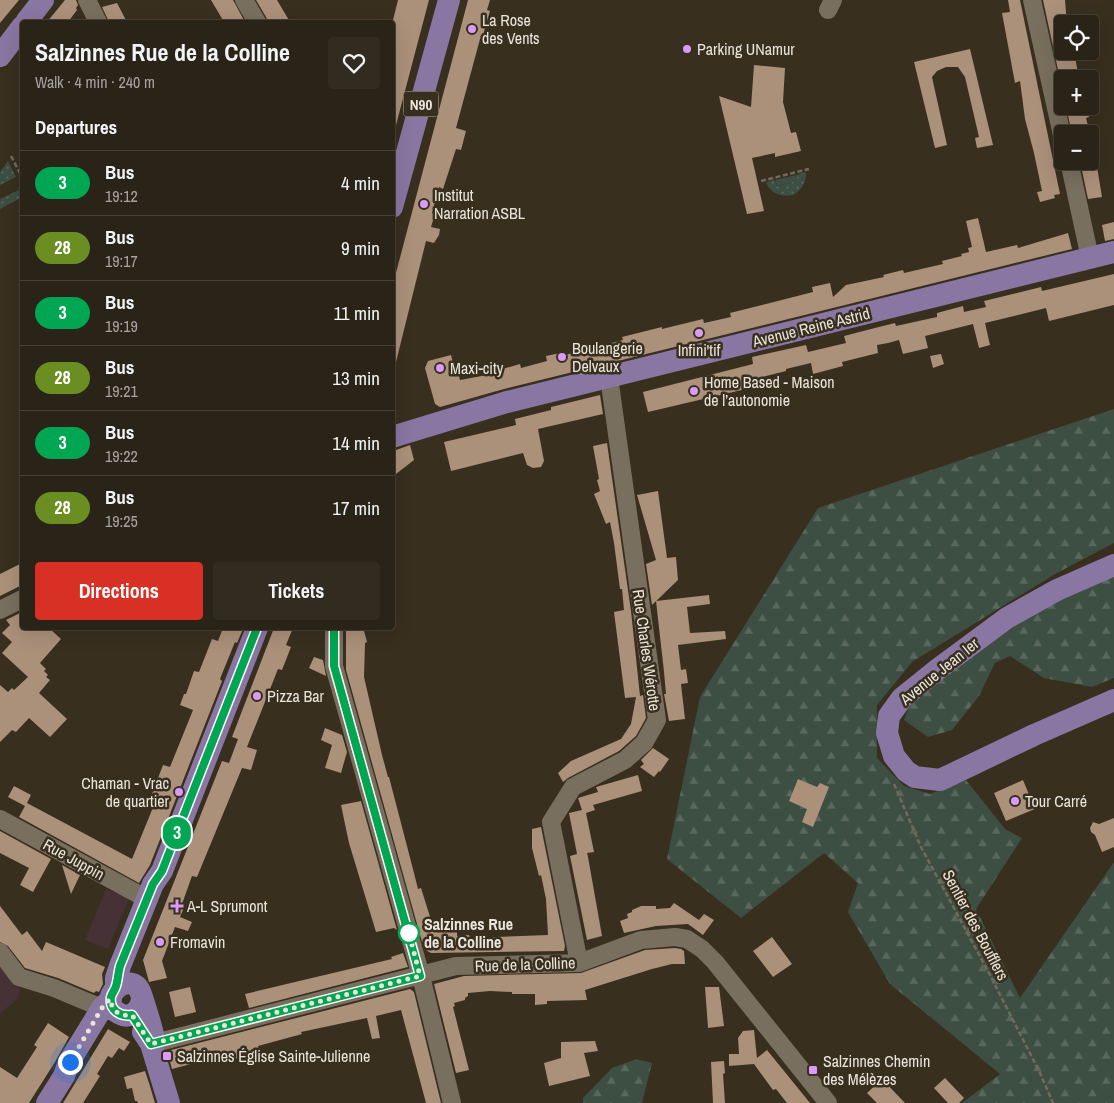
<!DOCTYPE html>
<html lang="en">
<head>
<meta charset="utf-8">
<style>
  body { margin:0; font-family:"Archivo Narrow",sans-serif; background:#322b20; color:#f1f3f6; height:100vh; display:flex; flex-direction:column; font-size:19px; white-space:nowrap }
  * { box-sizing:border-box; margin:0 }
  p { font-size:16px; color:#a5a4a1 }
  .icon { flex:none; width:28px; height:28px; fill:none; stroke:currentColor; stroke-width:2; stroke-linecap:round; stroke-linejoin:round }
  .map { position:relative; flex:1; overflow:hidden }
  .sheet { position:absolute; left:20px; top:20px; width:375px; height:610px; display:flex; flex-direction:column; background:#2a2317; border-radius:5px; box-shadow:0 5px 20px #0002,0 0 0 1px #464036 }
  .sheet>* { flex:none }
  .badge { padding:0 10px; border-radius:16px; font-size:18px; line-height:32px }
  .buttons { position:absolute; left:1054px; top:15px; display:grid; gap:10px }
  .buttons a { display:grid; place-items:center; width:45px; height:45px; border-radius:5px; background:#2a2317; box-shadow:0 5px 20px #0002,0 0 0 1px #464036; font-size:25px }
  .you { position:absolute; width:25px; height:25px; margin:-12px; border:4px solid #fff; border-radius:50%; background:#1a73e8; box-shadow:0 0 0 8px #1a73e833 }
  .map>.badge { position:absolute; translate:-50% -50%; box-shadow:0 0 0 2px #fff }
  h2 { padding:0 15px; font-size:19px; line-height:45px }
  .round { display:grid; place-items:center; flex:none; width:52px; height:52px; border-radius:5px; background:#322b20 }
  .summary { display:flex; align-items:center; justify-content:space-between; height:85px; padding:0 15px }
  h1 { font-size:24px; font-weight:700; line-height:38px }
  .primary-button { display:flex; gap:10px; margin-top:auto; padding:10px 15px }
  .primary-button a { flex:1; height:58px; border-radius:5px; background:#d93025; color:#fff; font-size:20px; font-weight:700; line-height:58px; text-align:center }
  .primary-button a+a { background:#322b20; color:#f1f3f6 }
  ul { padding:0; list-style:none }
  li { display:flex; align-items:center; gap:15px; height:65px; padding:0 15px; border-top:1px solid #464036 }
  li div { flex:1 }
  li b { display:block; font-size:19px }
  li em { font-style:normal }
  li .badge { min-width:55px; font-weight:700; text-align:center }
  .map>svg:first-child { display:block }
</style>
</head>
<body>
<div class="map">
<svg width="1114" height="1103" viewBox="0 0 1114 1103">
  <defs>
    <pattern id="grass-dots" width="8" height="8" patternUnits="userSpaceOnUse" patternTransform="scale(1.25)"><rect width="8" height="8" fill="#3d4e42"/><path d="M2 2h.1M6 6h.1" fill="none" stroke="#59675d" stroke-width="1.8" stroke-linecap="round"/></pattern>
    <pattern id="forest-firs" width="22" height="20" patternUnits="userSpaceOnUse" patternTransform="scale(1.25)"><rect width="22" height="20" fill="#3d4e42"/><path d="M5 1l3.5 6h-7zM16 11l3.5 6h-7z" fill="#59675d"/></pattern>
  </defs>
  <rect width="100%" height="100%" fill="#382f1f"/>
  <path fill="#453136" d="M 106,889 L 129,898 L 108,949 L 85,940 Z
    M 0,904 L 24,939 L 8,952 L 20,987 L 18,999 L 0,1013 Z"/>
  <path fill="url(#grass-dots)" d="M 8,161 L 16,177 L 0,185 L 0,172 Z
    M 806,172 C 806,183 802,190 793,195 C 781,197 771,194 766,182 L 775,180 L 777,186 L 797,180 L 796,175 Z
    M 21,189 L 22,197 L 0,209 L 0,199 Z"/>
  <path fill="url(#forest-firs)" d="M 1114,409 L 1114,543 L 1055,574 L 912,662 L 877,705 L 877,758 L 904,786 L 930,794 L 966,780 L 1005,829 L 1022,838 L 976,909 L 1020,998 L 1114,862 L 1114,1103 L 962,1103 L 1000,1074 L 890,984 L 848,912 L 858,883 L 824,853 L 741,918 L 667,859 L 700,697 L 818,508 Z
    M 1114,575 L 1114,678 L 1092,687 L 1044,678 L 1010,656 L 995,663 L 979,696 L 952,730 L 928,737 L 904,720 L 912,698 L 1050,602 Z
    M 636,1059 L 652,1063 L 642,1103 L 583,1103 L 583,1098 L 612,1068 Z"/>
  <path fill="#3d4e42" d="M 796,175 L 797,181 L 777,186 L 775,180 Z"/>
  <path fill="#ab907a" d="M 0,0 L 19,0 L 0,23 Z
    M 65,0 L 76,0 L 78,5 L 76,8 L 77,10 L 68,22 L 47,22 Z
    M 211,0 L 233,0 L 245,22 L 224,22 Z
    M 256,0 L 277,0 L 290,22 L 268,22 L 266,17 Z
    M 398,0 L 429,0 L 396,125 L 392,124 L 392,40 L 395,30 L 392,29 L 392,24 Z
    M 468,0 L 490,0 L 487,10 L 490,11 L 482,39 L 480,39 L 456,128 L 466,131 L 461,150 L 456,149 L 443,189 L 439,187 L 432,213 L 435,214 L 431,227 L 440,229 L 439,235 L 434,243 L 426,241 L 396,362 L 392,362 L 392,288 Z
    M 1008,0 L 1020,0 L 1060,194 L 1054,195 L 1055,198 L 1040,202 L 1037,192 L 1042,191 L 1034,153 L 1025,119 L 1020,81 L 1015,83 L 1002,13 L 1010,12 Z
    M 1043,0 L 1065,0 L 1067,24 L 1062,24 L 1062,51 L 1074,51 L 1079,79 L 1060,79 Z
    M 117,3 L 127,22 L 109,22 L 102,7 Z
    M 970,49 L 993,145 L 977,148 L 975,138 L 979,137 L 965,77 L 958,67 L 946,67 L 937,71 L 932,77 L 947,145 L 935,148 L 914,62 Z
    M 754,65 L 785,68 L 783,102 L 791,133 L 796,132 L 801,151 L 775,157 L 775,153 L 752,158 L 764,211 L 747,214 L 719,96 L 751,107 Z
    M 1066,106 L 1086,106 L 1089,117 L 1086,118 L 1090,134 L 1072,134 Z
    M 1080,161 L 1096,161 L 1102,197 L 1088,199 Z
    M 978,218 L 986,252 L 1017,245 L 1018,248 L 1068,233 L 1072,249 L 504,389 L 440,407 L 435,404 L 425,368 L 428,361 L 451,355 L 456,374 L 458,373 L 460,380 L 492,374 L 492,372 L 520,364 L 521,368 L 547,361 L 546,356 L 560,353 L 561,356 L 596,347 L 623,340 L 622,337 L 662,327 L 662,329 L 703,319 L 704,323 L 731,317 L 730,313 L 813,292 L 812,287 L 830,283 L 833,297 L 846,285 L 884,277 L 883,275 L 903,270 L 904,273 L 943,264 L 942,261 L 962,256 L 961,254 L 969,252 L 968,248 L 972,247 L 966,221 Z
    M 1114,222 L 1114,239 L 1105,241 L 1102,225 Z
    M 1114,274 L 1114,305 L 1049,321 L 1046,308 L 985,323 L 990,345 L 979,348 L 973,324 L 925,336 L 928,348 L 903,354 L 899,340 L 888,343 L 877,345 L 878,353 L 842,362 L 843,366 L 813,374 L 811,363 L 786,369 L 786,371 L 758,378 L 758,383 L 745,386 L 746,389 L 648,412 L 643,392 L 753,364 L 752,357 L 806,345 L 808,352 L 846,343 L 844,336 L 875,328 L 895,323 L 896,326 L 937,317 L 937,313 L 963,306 L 964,312 L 986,307 L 984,301 L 1041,287 L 1042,291 Z
    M 941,354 L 944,364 L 933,368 L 930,356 Z
    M 600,395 L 603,414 L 538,429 L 544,461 L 541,467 L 533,468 L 527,465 L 523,453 L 451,471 L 444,442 L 516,425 L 515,419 L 551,410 L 551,407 Z
    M 607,443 L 631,611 L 640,696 L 643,695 L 646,718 L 636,736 L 619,751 L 568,778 L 563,782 L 558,773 L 571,761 L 621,739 L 631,724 L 636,697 L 625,698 L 614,612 L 624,610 L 622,589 L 620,589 L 614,543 L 610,522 L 606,524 L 594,494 L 600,491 L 597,480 L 599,479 L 593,446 Z
    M 410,445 L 414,460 L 392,477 L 392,452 L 396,450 Z
    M 658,491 L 667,558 L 676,557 L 678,580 L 652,605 L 646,564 L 656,560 L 637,495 Z
    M 22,563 L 22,585 L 0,596 L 0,574 Z
    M 709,595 L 710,604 L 687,607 L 690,633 L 725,631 L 726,639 L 678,645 L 681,670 L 686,669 L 688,683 L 681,684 L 685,719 L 669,721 L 664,694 L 666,694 L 664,672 L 656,601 Z
    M 22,612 L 22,628 L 49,628 L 61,639 L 40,663 L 46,669 L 44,671 L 48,675 L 46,677 L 50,680 L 39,693 L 67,719 L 50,737 L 29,718 L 16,732 L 12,730 L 0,742 L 0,685 L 8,692 L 12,688 L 14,690 L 28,677 L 2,653 L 12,642 L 2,633 L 10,625 L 6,620 Z
    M 223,628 L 243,629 L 237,643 L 235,642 L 224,669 L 220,679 L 222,681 L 150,865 L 139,883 L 19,817 L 25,806 L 8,797 L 14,786 L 31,795 L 27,803 L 132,859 L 154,805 L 149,802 L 163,765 L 170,767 L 193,710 L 180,705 L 184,694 L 186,694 L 194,671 L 199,672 L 212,639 L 218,641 Z
    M 274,628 L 293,628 L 286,645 L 291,647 L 282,670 L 278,669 L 247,747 L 257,750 L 251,770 L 242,768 L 197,877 L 192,876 L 182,904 L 185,905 L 180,917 L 192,922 L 188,931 L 175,927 L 162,961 L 167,978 L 149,982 L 143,960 L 222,761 L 229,763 L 238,739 L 232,737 Z
    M 346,628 L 361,628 L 362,631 L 364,631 L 367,642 L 365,643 L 364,677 L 382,755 L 388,777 L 389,777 L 414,873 L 418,889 L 421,888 L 431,920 L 435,919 L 438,929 L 457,929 L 457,936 L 469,935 L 470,938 L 548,935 L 546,899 L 541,875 L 539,876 L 532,848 L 532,829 L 541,827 L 565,946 L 564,951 L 431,953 L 424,949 L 346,670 Z
    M 314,657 L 323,660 L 326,676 L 309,668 Z
    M 325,728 L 342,735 L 347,752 L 341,773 L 325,768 L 332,745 L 321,740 Z
    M 653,748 L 669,759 L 660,772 L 659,771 L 654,777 L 640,767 L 644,764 L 641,760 Z
    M 638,775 L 642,791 L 593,805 L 595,810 L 586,813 L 594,852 L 587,853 L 588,857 L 602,936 L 587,940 L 570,856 L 577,854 L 569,813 L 582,810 L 578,798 L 598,792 L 596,787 Z
    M 798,779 L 817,787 L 820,783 L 829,787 L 813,827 L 802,822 L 807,809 L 789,801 Z
    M 1023,780 L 1035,809 L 1006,821 L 994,793 Z
    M 361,801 L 397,930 L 394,928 L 376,932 L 349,843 L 341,805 Z
    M 1114,818 L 1114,847 L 1102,852 L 1095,835 L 1091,832 L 1090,828 L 1093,822 L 1099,824 Z
    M 0,831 L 51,859 L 33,892 L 20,885 L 29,868 L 0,853 Z
    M 62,865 L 80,875 L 71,894 Z
    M 674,903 L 699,920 L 704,914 L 714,920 L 703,935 L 688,924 L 656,926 L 624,933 L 620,921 L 628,918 L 627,914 L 632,912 L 632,910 L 641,906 L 656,906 L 656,909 L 670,908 Z
    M 0,906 L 22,935 L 27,931 L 42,951 L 46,942 L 105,967 L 102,974 L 103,984 L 99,992 L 96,991 L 94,993 L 58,978 L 25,968 L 8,946 L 0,942 Z
    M 772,937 L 792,964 L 773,977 L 753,951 Z
    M 675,948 L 681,949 L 684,951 L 685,964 L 672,964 L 652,969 L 585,990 L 587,1000 L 547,1001 L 547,1004 L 535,1005 L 535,994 L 512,994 L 512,992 L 490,991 L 468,993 L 468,996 L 465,998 L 465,1000 L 454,1003 L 455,1006 L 453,1007 L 469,1070 L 456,1073 L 434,984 L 464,976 L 581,973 L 645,950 Z
    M 403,953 L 408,967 L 249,1008 L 245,994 L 392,959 L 391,957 Z
    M 190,987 L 196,1012 L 175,1017 L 169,992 Z
    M 705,987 L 719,987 L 724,1026 L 708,1028 Z
    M 410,989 L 414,992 L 441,1103 L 426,1103 L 401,1010 L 376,1016 L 380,1038 L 372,1039 L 367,1018 L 301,1032 L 302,1034 L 258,1046 L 260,1053 L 222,1062 L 221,1056 L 172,1069 L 167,1051 Z
    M 48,1023 L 69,1037 L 55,1062 L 29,1103 L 0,1103 L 0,1067 L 17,1078 L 37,1047 L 34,1045 Z
    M 108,1029 L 130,1042 L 124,1051 L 119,1048 L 112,1058 L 108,1056 L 97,1074 L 100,1076 L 83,1103 L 63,1103 Z
    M 754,1030 L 757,1058 L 767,1050 L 810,1103 L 787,1103 L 776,1089 L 773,1090 L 754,1064 L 729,1066 L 729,1054 L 739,1054 L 738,1038 L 743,1031 Z
    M 595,1041 L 598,1051 L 584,1053 L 590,1076 L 549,1086 L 544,1063 L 561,1058 L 561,1042 Z
    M 724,1061 L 725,1073 L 723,1074 L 725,1103 L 713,1103 L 711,1062 Z
    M 145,1071 L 149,1083 L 155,1103 L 138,1103 L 137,1101 L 135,1101 L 132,1088 L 127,1089 L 124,1077 Z
    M 945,1078 L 964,1098 L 959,1103 L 948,1103 L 934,1088 Z
    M 882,1079 L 905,1103 L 877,1103 L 867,1093 Z"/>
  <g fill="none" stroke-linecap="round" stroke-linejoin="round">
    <path stroke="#726a5c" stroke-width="2.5" stroke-dasharray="5 2.5" stroke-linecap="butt" d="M 11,156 L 22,177
      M 761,181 L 809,169
      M 894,784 L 921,847 L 990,975 L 1040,1073 L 1053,1103"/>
    <path stroke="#796f5e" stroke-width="18" d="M 87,0 L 98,22
      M 244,0 L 257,22
      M 1032,0 L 1062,135
      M 828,10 L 833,0
      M 1069,161 L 1090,258
      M 0,610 L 22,599
      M 334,628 L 334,666 L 421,976 L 452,1103
      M 0,819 L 147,899
      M 0,952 L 19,977 L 54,988 L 102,1008
      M 579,963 L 551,822 L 573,787 L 625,760 L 644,743 L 657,720 L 609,377
      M 151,1044 L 456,966 L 579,963 L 641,940 L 675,937 L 687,939 L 702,949 L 715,962 L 828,1103"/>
    <path stroke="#8976a2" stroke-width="22" d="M 26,22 L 43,0
      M 0,56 L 22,27
      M 392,207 L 449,0
      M 392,437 L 507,402 L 1114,252
      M 1114,565 L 1057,590 L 1007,618 L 938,669 L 902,698 L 889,716 L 887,733 L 894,756 L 906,771 L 915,777 L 940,780 L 1034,735 L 1114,700
      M 116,988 L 116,978 L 120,966 L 153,884 L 162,871 L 257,628
      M 142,1000 C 140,1011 130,1019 120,1014 C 92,1000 132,966 141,994 C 146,1009 151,1024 154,1039 L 151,1044
      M 143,1032 L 151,1044 L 169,1103
      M 47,1103 L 64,1076 L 69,1062 L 102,1008 L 111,999"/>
  </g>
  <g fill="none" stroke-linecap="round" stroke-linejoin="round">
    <g stroke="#fff" stroke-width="11">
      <path id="line" d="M 257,628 L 162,871 L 153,884 L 120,966 C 118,973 118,980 116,986 C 115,990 112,993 111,997 C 109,1010 120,1017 132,1015 L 151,1044 L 420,976 L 334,666 L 334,628"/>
    </g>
    <use href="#line" stroke="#00a651" stroke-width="8"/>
    <path stroke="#eae4da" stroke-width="5" stroke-dasharray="0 9" d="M 70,1062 L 102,1008 L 110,999 C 112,1011 120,1017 132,1015 L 151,1044 L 420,976 L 409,933"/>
  </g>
  <g fill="#d99af8" stroke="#382f1f" stroke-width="2">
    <circle cx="472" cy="29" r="5"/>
    <circle cx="687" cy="49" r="5"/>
    <circle cx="424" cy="204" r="5"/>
    <circle cx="699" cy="333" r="5"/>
    <circle cx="562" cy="357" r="5"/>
    <circle cx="440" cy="368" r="5"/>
    <circle cx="694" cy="391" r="5"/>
    <circle cx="257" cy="696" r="5"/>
    <circle cx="179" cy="792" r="5"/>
    <circle cx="1015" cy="801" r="5"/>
    <path d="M174.5 898.5h5v5h5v5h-5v5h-5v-5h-5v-5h5z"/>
    <circle cx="160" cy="942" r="5"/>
    <rect x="162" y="1051" width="10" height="10" rx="2.5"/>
    <rect x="808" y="1065" width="10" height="10" rx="2.5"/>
  </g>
  <circle fill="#fff" stroke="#00a651" stroke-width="2.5" cx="409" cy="933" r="10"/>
  <g text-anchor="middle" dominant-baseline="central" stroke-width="5" stroke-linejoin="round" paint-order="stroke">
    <rect fill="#382f1f" stroke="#b5aea2" stroke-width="1" x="403.5" y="91.5" width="35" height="25" rx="4"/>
    <g font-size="15" font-weight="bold" fill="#eae4da">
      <text x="421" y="104">N90</text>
    </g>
    <g font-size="16" fill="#eae4da" stroke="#382f1f" text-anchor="start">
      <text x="482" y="20">La Rose<tspan x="482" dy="18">des Vents</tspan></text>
      <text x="697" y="49">Parking UNamur</text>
      <text x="434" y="195">Institut<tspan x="434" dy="18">Narration ASBL</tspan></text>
      <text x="572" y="348">Boulangerie<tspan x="572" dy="18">Delvaux</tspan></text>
      <text x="699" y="350" text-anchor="middle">Infini'tif</text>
      <text x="450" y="368">Maxi-city</text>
      <text x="704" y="382">Home Based - Maison<tspan x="704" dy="18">de l’autonomie</tspan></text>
      <text x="267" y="696">Pizza Bar</text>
      <text x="169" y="783" text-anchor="end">Chaman - Vrac<tspan x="169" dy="18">de quartier</tspan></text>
      <text x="1025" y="801">Tour Carré</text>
      <text x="187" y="906">A-L Sprumont</text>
      <text x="170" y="942">Fromavin</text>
      <text x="177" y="1056">Salzinnes Église Sainte-Julienne</text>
      <text x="823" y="1061">Salzinnes Chemin<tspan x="823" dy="18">des Mélèzes</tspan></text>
    </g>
    <g font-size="16" fill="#eae4da" stroke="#382f1f">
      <text transform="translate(811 327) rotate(-14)">Avenue Reine Astrid</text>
      <text transform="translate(647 650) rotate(82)">Rue Charles Wérotte</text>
      <text transform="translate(939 671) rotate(-39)">Avenue Jean Ier</text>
      <text transform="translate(74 859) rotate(29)">Rue Juppin</text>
      <text transform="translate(976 925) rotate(62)">Sentier des Boufflers</text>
      <text transform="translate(525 964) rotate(-2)">Rue de la Colline</text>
    </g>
    <g font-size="16" font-weight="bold" fill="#eae4da" stroke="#382f1f" text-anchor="start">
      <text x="424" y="924">Salzinnes Rue<tspan x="424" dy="18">de la Colline</tspan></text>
    </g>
  </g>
</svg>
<div class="buttons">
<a><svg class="icon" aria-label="locate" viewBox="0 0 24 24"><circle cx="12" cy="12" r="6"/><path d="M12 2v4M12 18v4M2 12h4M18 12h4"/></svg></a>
<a>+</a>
<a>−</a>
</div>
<div class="you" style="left:70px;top:1062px"></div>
<b class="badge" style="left:177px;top:833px;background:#00a651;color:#fff">3</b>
<section class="sheet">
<div class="summary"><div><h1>Salzinnes Rue de la Colline</h1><p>Walk · 4 min · 240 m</p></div><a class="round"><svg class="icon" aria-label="heart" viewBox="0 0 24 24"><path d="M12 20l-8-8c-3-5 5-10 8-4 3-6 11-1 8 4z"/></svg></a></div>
<h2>Departures</h2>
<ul>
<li><span class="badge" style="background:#00a651;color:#fff">3</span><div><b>Bus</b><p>19:12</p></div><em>4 min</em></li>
<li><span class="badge" style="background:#6b8e23;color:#fff">28</span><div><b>Bus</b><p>19:17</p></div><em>9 min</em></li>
<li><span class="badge" style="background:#00a651;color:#fff">3</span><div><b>Bus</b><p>19:19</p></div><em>11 min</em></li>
<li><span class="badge" style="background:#6b8e23;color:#fff">28</span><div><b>Bus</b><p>19:21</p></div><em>13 min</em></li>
<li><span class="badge" style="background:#00a651;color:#fff">3</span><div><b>Bus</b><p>19:22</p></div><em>14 min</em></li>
<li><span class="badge" style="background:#6b8e23;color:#fff">28</span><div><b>Bus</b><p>19:25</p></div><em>17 min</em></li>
</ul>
<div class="primary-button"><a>Directions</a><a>Tickets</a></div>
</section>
</div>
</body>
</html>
